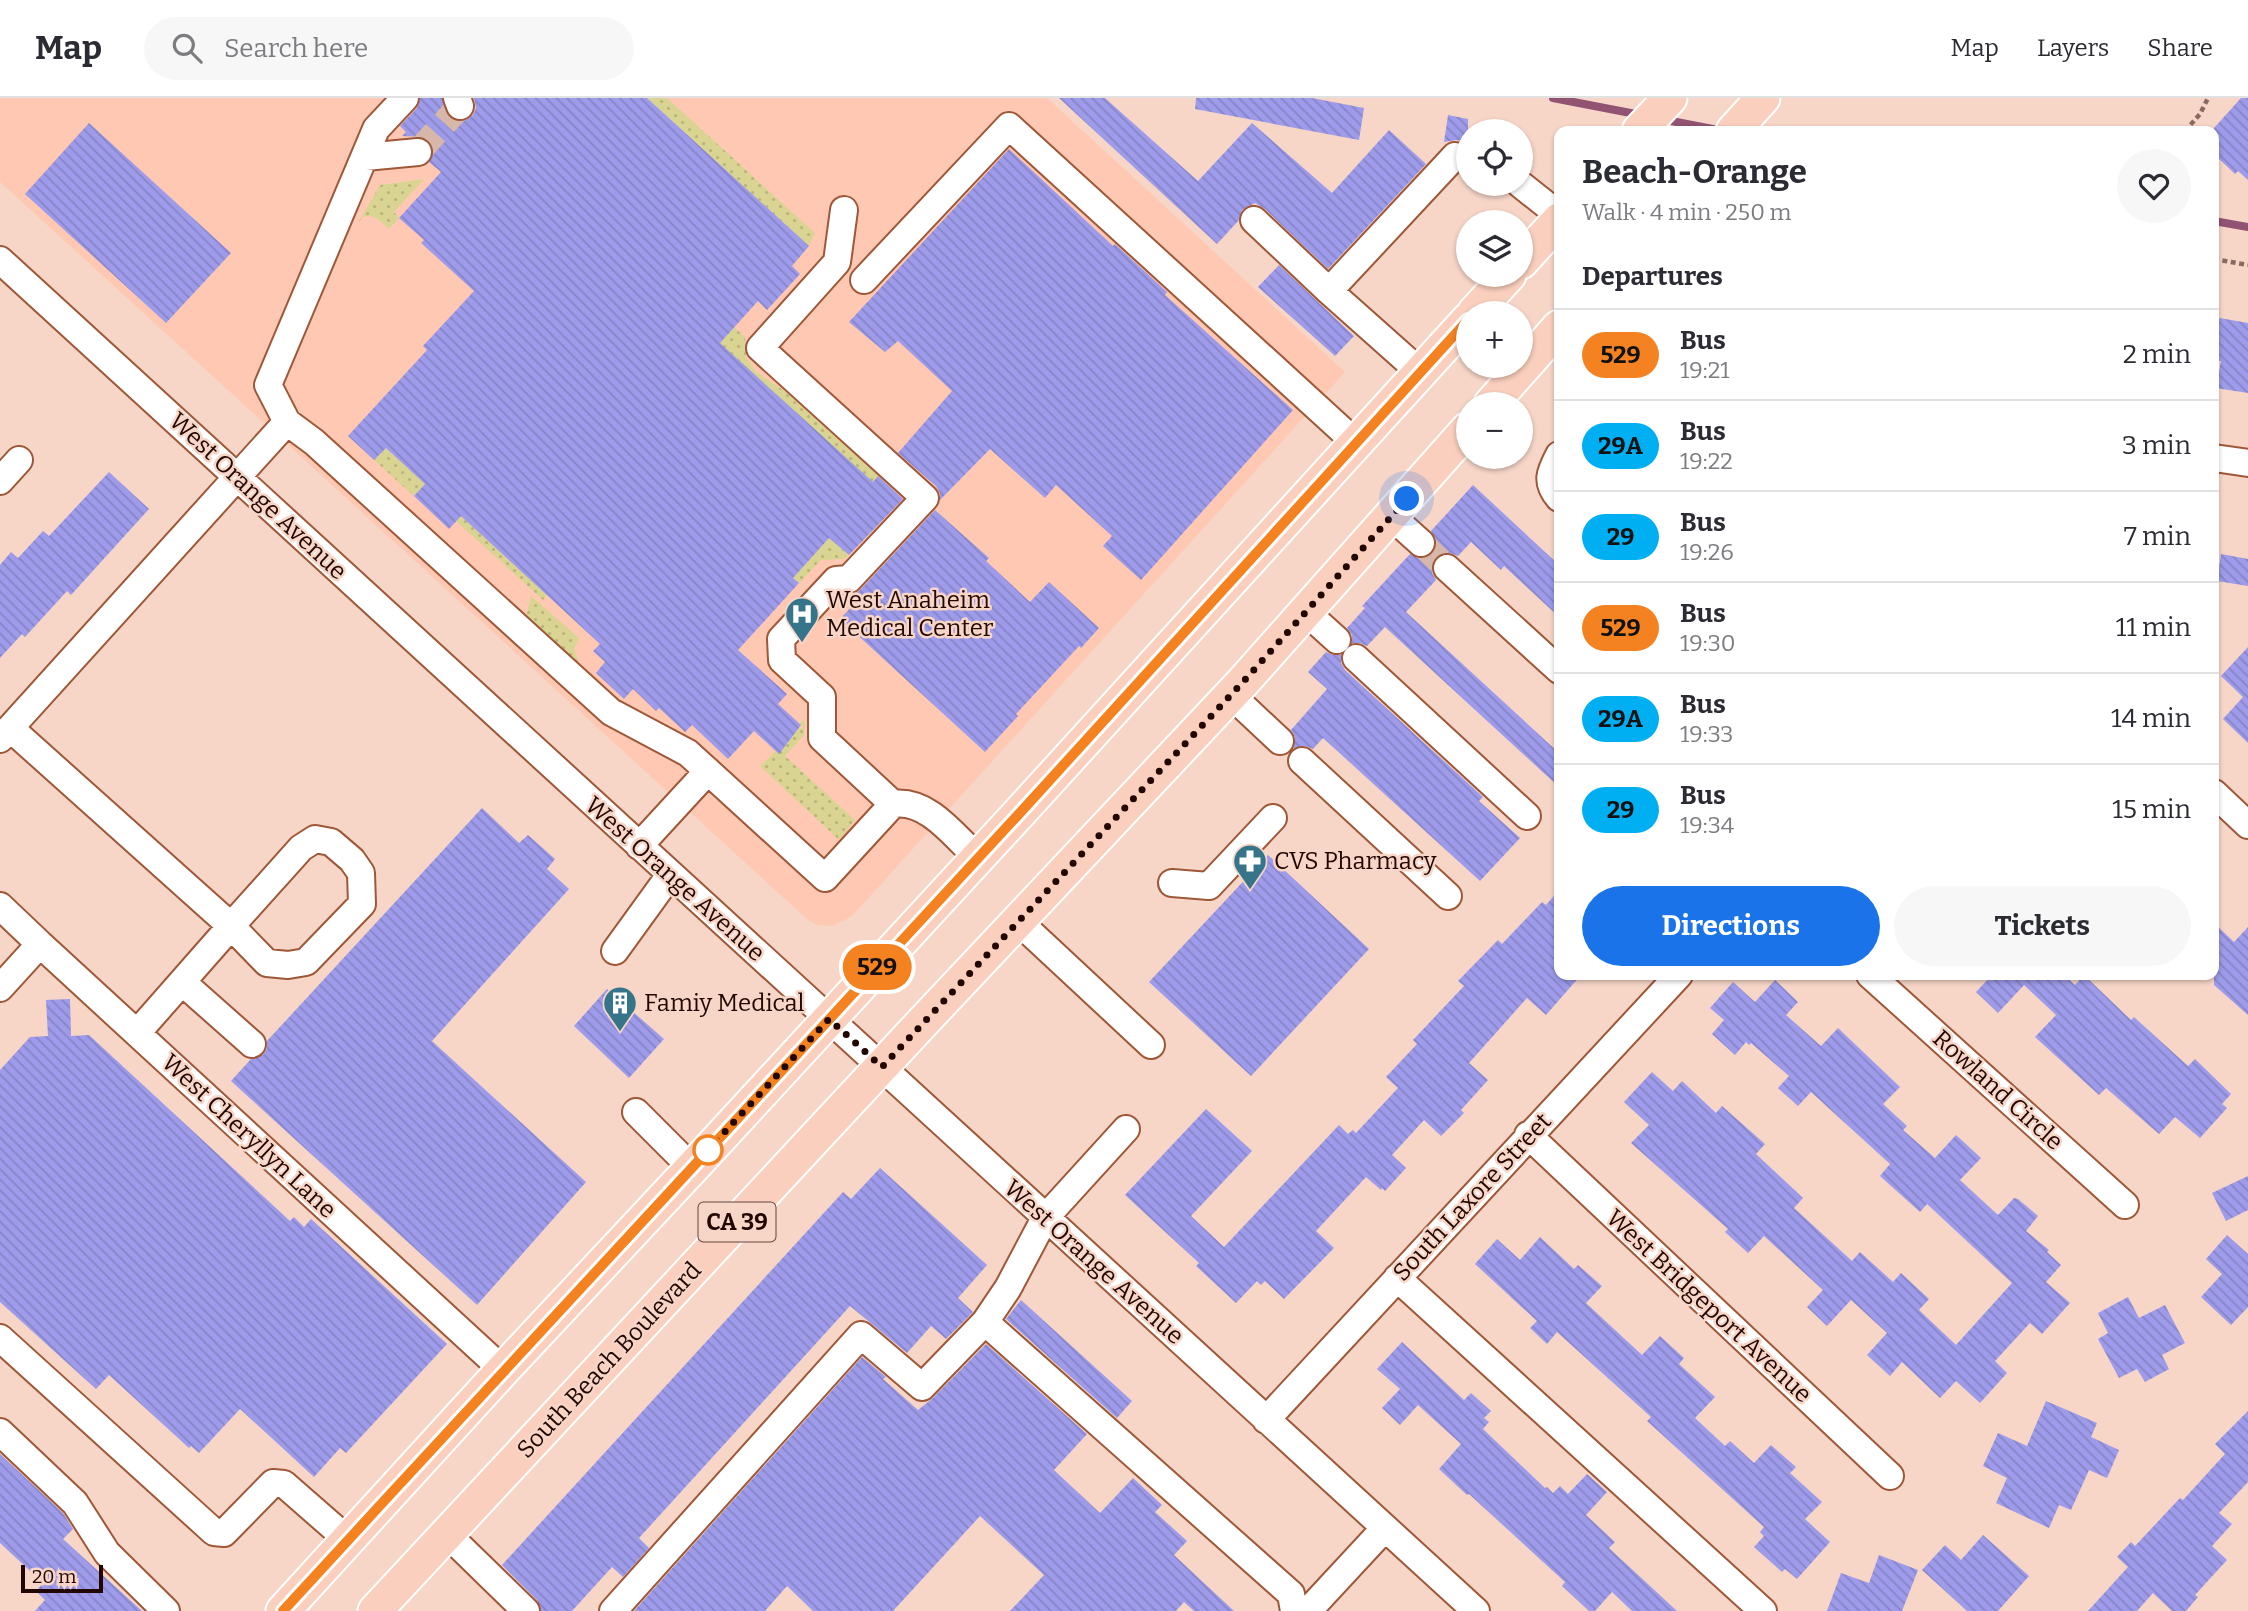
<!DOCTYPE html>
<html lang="en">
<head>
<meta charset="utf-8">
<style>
  body { margin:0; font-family:Bitter,serif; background:#f7f7f7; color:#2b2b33; height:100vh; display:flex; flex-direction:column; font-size:26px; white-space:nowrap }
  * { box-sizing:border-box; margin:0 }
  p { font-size:23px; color:#7c7c81 }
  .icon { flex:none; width:38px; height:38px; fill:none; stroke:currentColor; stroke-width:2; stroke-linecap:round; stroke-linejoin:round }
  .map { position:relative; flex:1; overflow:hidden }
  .side { position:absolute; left:1554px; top:28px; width:665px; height:854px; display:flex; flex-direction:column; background:#fff; border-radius:14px; box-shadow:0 2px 5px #0004 }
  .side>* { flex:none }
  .badge { padding:0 14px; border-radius:23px; font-size:24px; line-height:46px }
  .buttons { position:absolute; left:1456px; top:21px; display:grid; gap:14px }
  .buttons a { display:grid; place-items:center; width:77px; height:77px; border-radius:50%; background:#fff; box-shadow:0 2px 5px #0004; font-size:35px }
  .scale { position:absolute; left:21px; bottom:18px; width:82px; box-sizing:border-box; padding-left:7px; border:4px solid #220700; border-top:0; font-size:19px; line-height:24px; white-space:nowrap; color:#220700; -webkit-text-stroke:5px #f7d6c8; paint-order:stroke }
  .you { position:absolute; width:35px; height:35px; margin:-18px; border:5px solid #fff; border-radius:50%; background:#1a73e8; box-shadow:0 0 0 10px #1a73e833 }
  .map>.badge { position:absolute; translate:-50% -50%; box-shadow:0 0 0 4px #fff }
  h2 { padding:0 28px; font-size:26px; line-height:63px }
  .round { display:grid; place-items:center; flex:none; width:74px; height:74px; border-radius:37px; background:#f7f7f7 }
  .summary { display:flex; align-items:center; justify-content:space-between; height:119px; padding:0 28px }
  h1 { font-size:33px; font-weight:700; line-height:52px }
  .primary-button { display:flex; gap:14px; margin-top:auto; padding:14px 28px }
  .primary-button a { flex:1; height:80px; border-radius:42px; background:#1a73e8; color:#fff; font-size:28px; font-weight:700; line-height:80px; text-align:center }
  .primary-button a+a { background:#f7f7f7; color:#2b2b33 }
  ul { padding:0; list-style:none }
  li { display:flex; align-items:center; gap:21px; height:91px; padding:0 28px; border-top:2px solid #e1e1e2 }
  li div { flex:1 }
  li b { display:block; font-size:26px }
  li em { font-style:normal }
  li .badge { min-width:77px; font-weight:700; text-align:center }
  header { display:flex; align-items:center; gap:42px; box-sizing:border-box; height:98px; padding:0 35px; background:#fff; border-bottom:2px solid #e1e1e2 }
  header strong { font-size:33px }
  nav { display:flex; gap:38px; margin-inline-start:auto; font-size:24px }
  .search { width:490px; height:63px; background:#f7f7f7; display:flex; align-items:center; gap:18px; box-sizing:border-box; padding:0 24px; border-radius:38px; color:#7c7c81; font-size:26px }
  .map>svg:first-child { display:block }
</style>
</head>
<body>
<header>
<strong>Map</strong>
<div class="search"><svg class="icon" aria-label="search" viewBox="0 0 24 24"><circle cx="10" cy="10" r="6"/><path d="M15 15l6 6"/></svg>Search here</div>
<nav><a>Map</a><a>Layers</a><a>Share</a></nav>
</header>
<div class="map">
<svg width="2248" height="1513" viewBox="0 0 2248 1513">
  <defs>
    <pattern id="green-dots" width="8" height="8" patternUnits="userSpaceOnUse" patternTransform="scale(1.75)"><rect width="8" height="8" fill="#d9d491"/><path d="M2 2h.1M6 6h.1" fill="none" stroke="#bab47b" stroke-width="1.8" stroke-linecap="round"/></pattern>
    <pattern id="building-back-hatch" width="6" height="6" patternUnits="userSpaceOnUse" patternTransform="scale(1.75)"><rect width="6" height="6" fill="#9d9bea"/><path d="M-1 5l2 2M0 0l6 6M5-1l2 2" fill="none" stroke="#8784c7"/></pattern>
  </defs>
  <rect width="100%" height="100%" fill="#f7d6c8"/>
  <path fill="#fec8b2" d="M 0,0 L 1047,0 L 1345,274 L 852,818 L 833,828 L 818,827 L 808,822 L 0,84 Z"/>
  <path fill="url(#green-dots)" d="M 647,0 L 667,0 L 815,135 L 809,148 Z
    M 424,81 L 394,114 L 399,120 L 389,131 C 381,124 374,115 363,119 L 358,125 L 380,87 Z
    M 625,159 L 676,177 L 745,239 L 746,259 L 755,273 L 786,294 L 897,395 L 898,397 L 878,426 Z
    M 386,350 L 425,386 L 414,398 L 374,362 Z
    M 461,418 L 547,497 L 543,502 L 456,423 Z
    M 871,433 L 845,461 L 821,462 L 799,485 L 793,479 L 829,440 Z
    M 531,498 L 579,540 L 574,551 L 578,563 L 565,563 L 526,519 Z
    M 803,622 L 805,624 L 804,637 L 785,658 L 855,722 L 840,741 L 838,741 L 760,668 L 799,630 L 801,631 L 803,629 L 799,626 Z"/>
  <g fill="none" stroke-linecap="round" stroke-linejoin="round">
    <path stroke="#915371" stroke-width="8" d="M 1553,0 L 1641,17
      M 1661,21 L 1723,33
      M 2214,123 L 2248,129"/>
  </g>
  <path fill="url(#building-back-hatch)" d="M 420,0 L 442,0 L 446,14 L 451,21 L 458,24 L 466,22 L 473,17 L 476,10 L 474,0 L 647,0 L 809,148 L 792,168 L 800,176 L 767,212 L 758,203 L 720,245 L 873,384 L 878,378 L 903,401 L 849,457 L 829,440 L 793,480 L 799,485 L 738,552 L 787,596 L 778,606 L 801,627 L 779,656 L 754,633 L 728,661 L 692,627 L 685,634 L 659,610 L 656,613 L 633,591 L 624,601 L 596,575 L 605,564 L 593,553 L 600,546 L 461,418 L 449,431 L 414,398 L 425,386 L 386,350 L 374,362 L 348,338 L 427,252 L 423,248 L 474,193 L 421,145 L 424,142 L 399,120 L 441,74 L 429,64 L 434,53 L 430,44 L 424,39 L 402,38 L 406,34 L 400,28 L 417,10 Z
    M 1059,0 L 1105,0 L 1198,83 L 1252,25 L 1332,95 L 1389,32 L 1426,66 L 1328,171 L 1265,111 L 1255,105 L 1242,112 L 1239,122 L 1217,146 Z
    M 1196,0 L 1312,0 L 1364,10 L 1359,42 L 1195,11 Z
    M 2241,0 L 2248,0 L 2248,82 L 2238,73 L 2235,76 L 2214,56 L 2214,30 Z
    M 1448,17 L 1468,21 L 1468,44 L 1457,42 L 1444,44 Z
    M 89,25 L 231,155 L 166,225 L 25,96 Z
    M 1009,51 L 1113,148 L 1115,146 L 1167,194 L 1165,197 L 1293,312 L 1141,482 L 1103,448 L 1112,438 L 1056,387 L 1045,400 L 990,351 L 940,402 L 940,395 L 936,388 L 898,355 L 952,293 L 898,243 L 885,254 L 849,224 Z
    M 1279,167 L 1354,238 L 1335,258 L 1258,189 Z
    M 2214,219 L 2248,225 L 2248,295 L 2216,290 L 2221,263 L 2214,262 Z
    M 109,374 L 149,411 L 71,497 L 67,493 L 25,539 L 22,536 L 0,560 L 0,467 L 11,454 L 18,460 L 43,433 L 49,438 Z
    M 1473,387 L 1559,467 L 1559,519 L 1504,468 L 1501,472 L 1471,444 L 1458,458 L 1450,455 L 1442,455 L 1436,459 L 1432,467 L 1432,475 L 1436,482 L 1406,514 L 1559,655 L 1559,689 L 1385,529 L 1367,548 L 1360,545 L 1352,545 L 1352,537 L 1347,530 L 1365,510 L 1362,508 L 1410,456 L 1418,460 L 1426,460 L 1433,455 L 1436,449 L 1436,441 L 1431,433 Z
    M 935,412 L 989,460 L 986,463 L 1030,504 L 1049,484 L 1099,530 L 1081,550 L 1079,548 L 1016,616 L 1018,618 L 985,654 L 840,521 L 858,502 L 852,498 L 860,492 Z
    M 2221,456 L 2248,461 L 2248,488 L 2217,483 Z
    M 2248,549 L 2248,645 L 2223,621 L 2243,599 L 2221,578 Z
    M 1326,554 L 1333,557 L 1341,557 L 1341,565 L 1345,572 L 1483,699 L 1479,703 L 1520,740 L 1480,783 L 1323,640 L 1313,651 L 1305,648 L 1293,650 L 1295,639 L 1291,632 L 1327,591 L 1308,574 Z
    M 482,710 L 519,745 L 528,737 L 555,761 L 547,771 L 569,791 L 432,943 L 586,1084 L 477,1207 L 231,983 L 251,961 L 263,957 L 267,950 L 267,943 Z
    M 1268,757 L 1369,851 L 1251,978 L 1149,884 Z
    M 1559,792 L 1559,877 L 1581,877 L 1546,917 L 1527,900 L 1469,965 L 1488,982 L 1461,1012 L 1464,1015 L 1441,1038 L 1424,1022 L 1392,1057 L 1406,1070 L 1385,1093 L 1382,1090 L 1381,1092 L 1366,1079 L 1316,1133 L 1334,1150 L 1284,1201 L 1265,1183 L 1261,1187 L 1257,1183 L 1236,1205 L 1196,1168 L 1199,1165 L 1125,1097 L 1206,1011 L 1252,1053 L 1191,1118 L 1224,1149 L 1339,1027 L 1348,1036 L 1353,1032 L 1356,1035 L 1398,990 L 1386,979 L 1417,946 L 1413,942 L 1464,888 L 1458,883 L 1498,842 L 1502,846 L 1542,804 L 1546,807 Z
    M 2214,825 L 2234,844 L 2248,829 L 2248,917 L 2214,887 Z
    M 1992,877 L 2064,877 L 2075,887 L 2084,877 L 2131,922 L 2134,919 L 2188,968 L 2195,961 L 2231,996 L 2222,1006 L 2227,1010 L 2200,1040 L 2175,1019 L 2159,1036 L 2106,990 L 2099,997 L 2035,939 L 2056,917 L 2024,887 L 1998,915 L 1976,894 Z
    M 1775,882 L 1798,904 L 1786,917 L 1821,948 L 1838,930 L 1900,989 L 1883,1006 L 1907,1028 L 1903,1032 L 1935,1060 L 1956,1037 L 1981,1060 L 1960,1082 L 1998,1117 L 2014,1100 L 2018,1101 L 2038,1118 L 2026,1133 L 2049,1152 L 2047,1154 L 2061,1167 L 2046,1184 L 2070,1205 L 2042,1236 L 2030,1225 L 1995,1263 L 2007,1275 L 1980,1305 L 1956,1283 L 1940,1300 L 1902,1264 L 1890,1278 L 1867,1257 L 1887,1235 L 1851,1202 L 1827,1228 L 1807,1209 L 1823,1192 L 1764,1138 L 1748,1155 L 1725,1134 L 1728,1131 L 1631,1045 L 1649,1027 L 1624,1004 L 1652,974 L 1673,993 L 1682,983 L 1716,1015 L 1722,1008 L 1765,1046 L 1756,1056 L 1803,1100 L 1794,1110 L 1852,1163 L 1860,1154 L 1893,1184 L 1901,1175 L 1929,1201 L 1919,1212 L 1956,1247 L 2012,1185 L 1927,1106 L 1920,1114 L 1880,1078 L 1890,1066 L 1811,994 L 1798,1008 L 1778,990 L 1789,978 L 1751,945 L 1749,947 L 1746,944 L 1735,957 L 1712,936 L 1724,922 L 1710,910 L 1733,884 L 1755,904 Z
    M 607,891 L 664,941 L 629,980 L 574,928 Z
    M 70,901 L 71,938 L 89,937 L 290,1123 L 294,1119 L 304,1129 L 311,1121 L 447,1246 L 346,1355 L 340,1350 L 314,1379 L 240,1311 L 199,1355 L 191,1348 L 189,1350 L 109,1277 L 96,1291 L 0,1204 L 0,972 L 30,939 L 48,938 L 46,902 Z
    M 880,1070 L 987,1167 L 958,1200 L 973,1214 L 946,1241 L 931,1228 L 907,1255 L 850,1208 L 639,1440 L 649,1450 L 623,1479 L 612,1469 L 572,1513 L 541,1513 L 537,1502 L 502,1467 L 843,1094 L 851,1101 Z
    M 2248,1078 L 2248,1112 L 2226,1123 L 2212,1095 Z
    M 2227,1137 L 2248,1156 L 2248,1209 L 2231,1227 L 2201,1199 L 2222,1176 L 2206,1161 Z
    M 1540,1139 L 1574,1171 L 1578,1167 L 1602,1188 L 1586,1205 L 1642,1257 L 1660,1238 L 1684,1260 L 1679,1266 L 1715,1299 L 1695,1320 L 1725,1348 L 1730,1343 L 1754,1365 L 1771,1347 L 1796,1369 L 1790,1375 L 1822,1404 L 1805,1421 L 1830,1444 L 1797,1481 L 1785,1471 L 1782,1474 L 1754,1449 L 1764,1438 L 1760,1434 L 1764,1429 L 1647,1323 L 1651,1319 L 1557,1234 L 1547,1246 L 1530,1230 L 1537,1223 L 1475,1166 L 1497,1141 L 1520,1162 Z
    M 2128,1199 L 2139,1220 L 2165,1207 L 2185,1245 L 2162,1257 L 2169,1271 L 2145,1284 L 2137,1271 L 2119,1280 L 2098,1241 L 2108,1235 L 2098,1215 Z
    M 1021,1202 L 1132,1303 L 1117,1320 L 1006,1221 Z
    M 1402,1244 L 1464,1302 L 1471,1295 L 1491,1313 L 1484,1320 L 1489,1324 L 1483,1331 L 1545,1390 L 1547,1389 L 1553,1395 L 1560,1388 L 1568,1396 L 1587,1376 L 1607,1394 L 1586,1417 L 1615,1444 L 1609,1450 L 1677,1513 L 1632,1513 L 1612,1494 L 1595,1513 L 1589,1513 L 1562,1488 L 1565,1484 L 1469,1396 L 1467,1397 L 1439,1371 L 1461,1346 L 1418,1307 L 1400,1327 L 1382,1310 L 1400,1291 L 1377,1271 Z
    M 986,1246 L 1087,1336 L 1054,1372 L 1100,1415 L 1133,1380 L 1162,1407 L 1155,1414 L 1187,1443 L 1174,1457 L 1234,1513 L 1194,1513 L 1184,1504 L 1176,1513 L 1010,1513 L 1044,1477 L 980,1418 L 893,1513 L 813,1513 L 787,1488 L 765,1513 L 634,1513 L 862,1259 L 886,1279 L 883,1281 L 918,1312 L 933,1300 Z
    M 2046,1303 L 2097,1325 L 2091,1339 L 2119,1352 L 2107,1380 L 2089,1372 L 2071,1412 L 2059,1407 L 2049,1430 L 1996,1405 L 2007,1380 L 1983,1368 L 1998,1335 L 2027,1348 Z
    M 2248,1313 L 2248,1384 L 2219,1415 L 2232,1426 L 2212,1448 L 2227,1462 L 2195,1497 L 2198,1499 L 2186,1513 L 2172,1513 L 2153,1495 L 2137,1513 L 2088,1513 L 2128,1469 L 2117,1459 L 2131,1444 L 2135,1448 L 2180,1400 L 2183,1402 L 2225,1356 L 2215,1346 Z
    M 0,1356 L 63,1415 L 73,1431 L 63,1441 L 142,1513 L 35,1513 L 45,1502 L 36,1493 L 43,1485 L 0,1445 Z
    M 1983,1437 L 2029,1478 L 1998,1513 L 1967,1513 L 1922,1472 L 1945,1447 L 1961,1462 Z
    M 1879,1457 L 1918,1472 L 1902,1513 L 1827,1513 L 1841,1475 L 1869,1485 Z"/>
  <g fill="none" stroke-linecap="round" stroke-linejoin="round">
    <path stroke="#d7b7aa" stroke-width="26" stroke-dasharray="26 13" stroke-linecap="butt" d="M 418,54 L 460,8
      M 1421,445 L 1447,470"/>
    <g stroke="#9e5737" stroke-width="30">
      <path id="minor" d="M 405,0 L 376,31 L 268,287 L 287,324 L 314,344 L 611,614 L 688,655 L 825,780 L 893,706 C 928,701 954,738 978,760
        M 457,0 L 460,8
        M 365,59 L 418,54
        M 1520,86 L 1559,117
        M 844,112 L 837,164 L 760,250 L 925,400 L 849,481 L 836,482 L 781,541 L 782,562 L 822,599 L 822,640 L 893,706
        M 1254,122 L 1329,193 L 1455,58 L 1468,60
        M 0,162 L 1476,1513
        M 864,182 L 1009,28 L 1356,345
        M 1329,193 L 1420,274
        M 1559,357 C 1550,374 1545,384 1559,400
        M 2214,360 L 2248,365
        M 0,383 L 19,362
        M 1391,418 L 1421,445
        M 1447,470 L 1559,572
        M 1306,514 L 1337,542
        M 1356,560 L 1527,718
        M 1231,597 L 1280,643
        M 10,630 L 231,828 L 301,750 L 315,741 L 331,744 L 352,762 L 361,775 L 362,806 L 306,864 L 288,867 L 267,865 L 231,828 L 137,935
        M 0,641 L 287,324
        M 1302,663 L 1448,798
        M 2214,695 L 2248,727
        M 639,748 L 708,673
        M 1172,785 L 1209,788 L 1273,720
        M 0,808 L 40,846
        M 1018,823 L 1151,947
        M 615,853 L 670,777
        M 1870,877 L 2125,1107
        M 182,884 L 252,946
        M 0,890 L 40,846 L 503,1272
        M 636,1014 L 692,1070
        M 1126,1031 L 1045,1120 L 1008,1190 L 985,1224 L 1291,1496 L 1294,1513
        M 1528,1037 L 1890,1378
        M 1397,1180 L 1763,1513
        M 0,1240 L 214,1434 L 224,1435 L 273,1385 L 284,1386 L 348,1442
        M 1266,1322 L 1679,877
        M 0,1334 L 75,1405 L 107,1455 L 166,1513
        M 447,1436 L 526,1513
        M 613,1513 L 861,1237 L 922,1289 L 985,1224
        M 1308,1513 L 1385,1430"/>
    </g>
    <g stroke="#fff" stroke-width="37">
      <path id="major" d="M 1639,33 L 1670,0
        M 1733,33 L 1763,0
        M 1521,164 L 1559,122
        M 1474,215 L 1509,177
        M 1491,306 L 1559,229
        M 283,1513 L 503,1272 L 692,1070 L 1021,713 L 1468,222
        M 375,1513 L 922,925 L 1243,584 L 1468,331"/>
    </g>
    <path stroke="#886a60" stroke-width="4.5" stroke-dasharray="5 3.5" stroke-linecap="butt" d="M 2185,33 L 2200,16 L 2208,0
      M 2214,161 L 2248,167"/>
    <use href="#minor" stroke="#fff" stroke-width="26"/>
    <use href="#major" stroke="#facfbd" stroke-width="33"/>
  </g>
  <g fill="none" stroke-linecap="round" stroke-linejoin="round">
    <g stroke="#fff" stroke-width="16">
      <path id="line" d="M 283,1513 C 527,1247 773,983 1018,717 C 1169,552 1318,387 1468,222"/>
    </g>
    <use href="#line" stroke="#f48221" stroke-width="10"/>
    <path stroke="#220700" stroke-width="7" stroke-dasharray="0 12.6" d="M 708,1052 L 829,921 L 882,969 L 1243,584 L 1407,401"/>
  </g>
  <defs>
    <g id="hospital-pin" transform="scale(1.75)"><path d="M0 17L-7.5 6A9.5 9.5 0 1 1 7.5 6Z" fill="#36748a" stroke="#f7d6c8"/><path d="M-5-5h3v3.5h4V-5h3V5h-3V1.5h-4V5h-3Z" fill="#fff"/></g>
    <g id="pharmacy-pin" transform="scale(1.75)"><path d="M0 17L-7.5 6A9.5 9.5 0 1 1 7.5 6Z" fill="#36748a" stroke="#f7d6c8"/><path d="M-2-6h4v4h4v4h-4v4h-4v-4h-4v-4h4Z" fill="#fff"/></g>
    <g id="building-pin" transform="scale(1.75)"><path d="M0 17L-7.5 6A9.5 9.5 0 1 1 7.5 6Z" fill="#36748a" stroke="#f7d6c8"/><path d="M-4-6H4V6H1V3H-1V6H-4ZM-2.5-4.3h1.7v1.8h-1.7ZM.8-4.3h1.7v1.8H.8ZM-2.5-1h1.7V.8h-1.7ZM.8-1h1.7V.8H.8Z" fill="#fff"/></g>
  </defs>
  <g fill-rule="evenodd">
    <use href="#hospital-pin" x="802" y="516"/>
    <use href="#pharmacy-pin" x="1250" y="763"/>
    <use href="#building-pin" x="620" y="905"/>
  </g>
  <circle fill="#fff" stroke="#f48221" stroke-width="3.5" cx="708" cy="1052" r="14"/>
  <g text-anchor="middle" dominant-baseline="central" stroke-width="5" stroke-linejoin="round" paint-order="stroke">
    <rect fill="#f7d6c8" stroke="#62453c" stroke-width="2" x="698.5" y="1104.5" width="77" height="39" rx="5"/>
    <g font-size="23" font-weight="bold" fill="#220700">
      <text x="737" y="1124">CA 39</text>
    </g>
    <g font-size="24" fill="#220700" stroke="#f7d6c8">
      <text transform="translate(258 398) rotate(43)">West Orange Avenue</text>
      <text transform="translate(675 781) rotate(42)">West Orange Avenue</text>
      <text transform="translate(1998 992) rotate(42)">Rowland Circle</text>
      <text transform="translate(249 1038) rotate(43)">West Cheryllyn Lane</text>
      <text transform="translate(1472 1099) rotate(-47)">South Laxore Street</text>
      <text transform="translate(1094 1164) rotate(42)">West Orange Avenue</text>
      <text transform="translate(1709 1208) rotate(43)">West Bridgeport Avenue</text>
      <text transform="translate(609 1262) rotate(-47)">South Beach Boulevard</text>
    </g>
    <g font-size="24" fill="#220700" stroke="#f7d6c8" text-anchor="start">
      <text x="826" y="502">West Anaheim<tspan x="826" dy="28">Medical Center</tspan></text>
      <text x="1274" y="763">CVS Pharmacy</text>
      <text x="644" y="905">Famiy Medical</text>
    </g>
  </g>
</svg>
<div class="buttons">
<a><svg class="icon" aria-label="locate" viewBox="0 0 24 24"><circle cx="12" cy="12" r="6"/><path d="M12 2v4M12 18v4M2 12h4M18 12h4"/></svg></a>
<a><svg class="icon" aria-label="layers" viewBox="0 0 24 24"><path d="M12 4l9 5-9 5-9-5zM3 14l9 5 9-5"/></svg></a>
<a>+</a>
<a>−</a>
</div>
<div class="scale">20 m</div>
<div class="you" style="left:1407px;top:401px"></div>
<b class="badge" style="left:877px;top:869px;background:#f48221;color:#111">529</b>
<section class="side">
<div class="summary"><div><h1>Beach-Orange</h1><p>Walk · 4 min · 250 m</p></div><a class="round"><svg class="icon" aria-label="heart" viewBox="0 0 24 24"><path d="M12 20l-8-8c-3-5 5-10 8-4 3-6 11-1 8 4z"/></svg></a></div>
<h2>Departures</h2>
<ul>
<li><span class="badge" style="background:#f48221;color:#111">529</span><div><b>Bus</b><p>19:21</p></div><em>2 min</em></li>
<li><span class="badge" style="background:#00aff2;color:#111">29A</span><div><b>Bus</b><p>19:22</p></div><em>3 min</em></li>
<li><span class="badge" style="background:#00aff2;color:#111">29</span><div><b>Bus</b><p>19:26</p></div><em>7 min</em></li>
<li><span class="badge" style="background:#f48221;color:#111">529</span><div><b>Bus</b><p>19:30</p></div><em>11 min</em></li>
<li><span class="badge" style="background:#00aff2;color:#111">29A</span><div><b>Bus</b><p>19:33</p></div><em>14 min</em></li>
<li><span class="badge" style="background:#00aff2;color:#111">29</span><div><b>Bus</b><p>19:34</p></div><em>15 min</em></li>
</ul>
<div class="primary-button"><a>Directions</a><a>Tickets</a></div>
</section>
</div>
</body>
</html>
